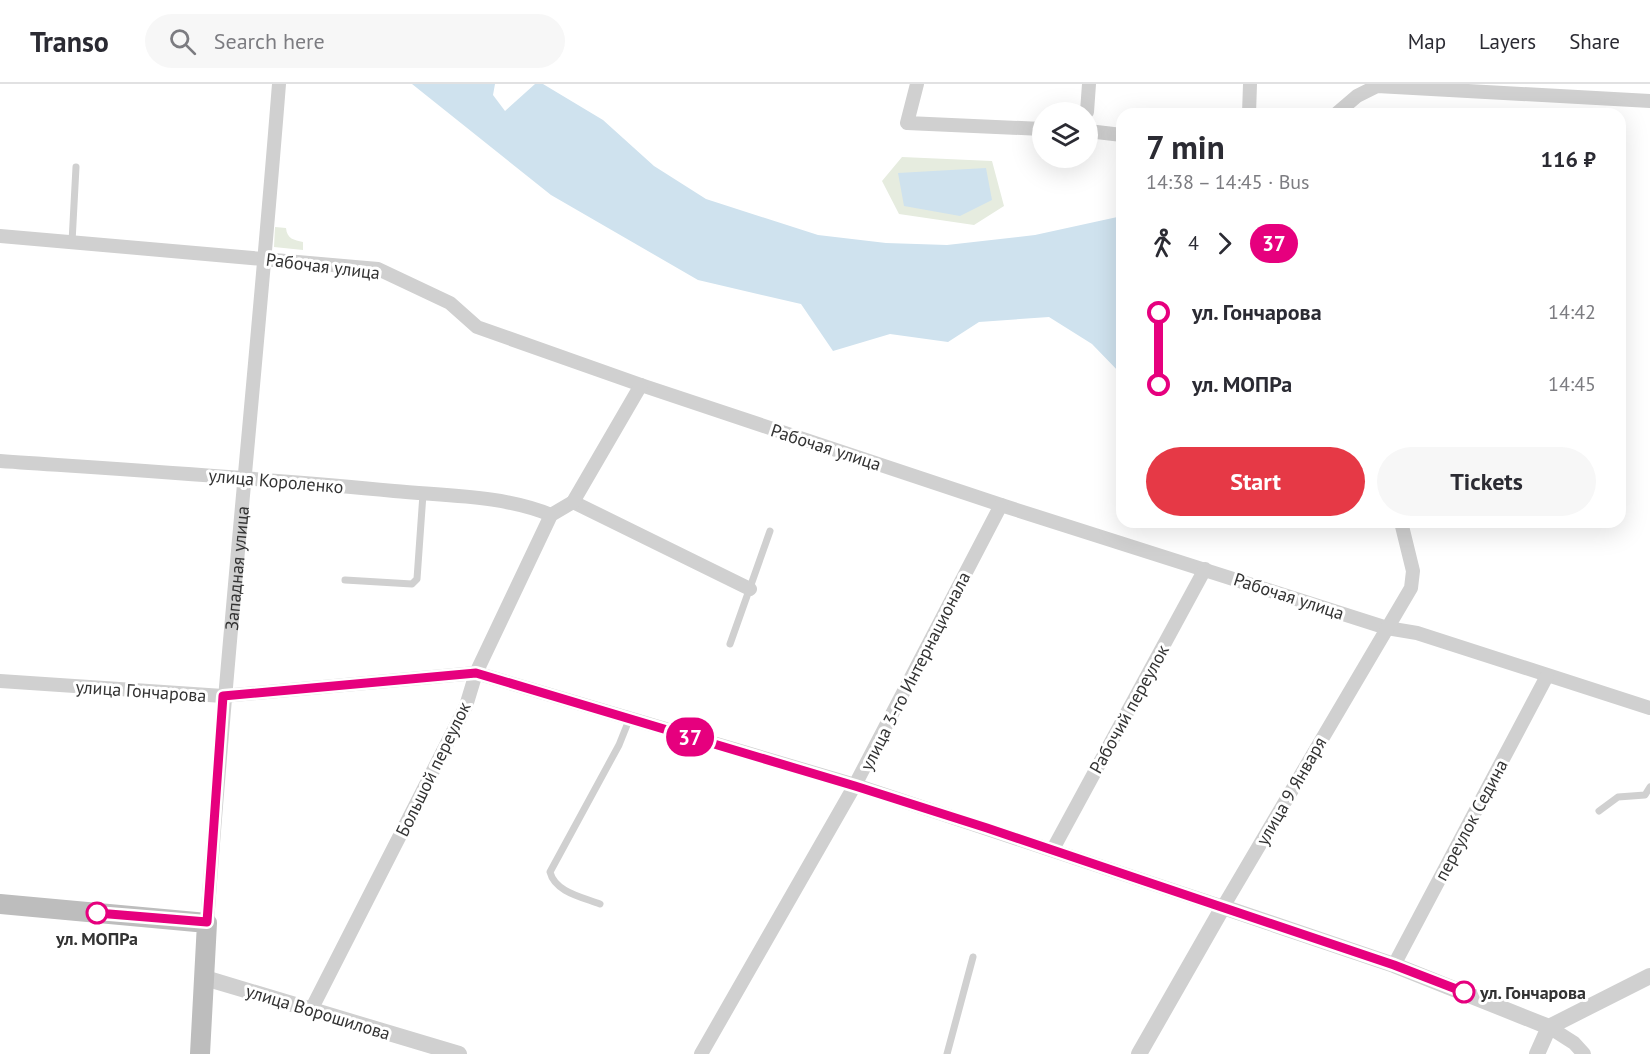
<!DOCTYPE html>
<html lang="en">
<head>
<meta charset="utf-8">
<style>
  body { margin:0; font-family:"PT Sans",sans-serif; background:#f7f7f7; color:#2b2b33; height:100vh; display:flex; flex-direction:column; font-size:22px; white-space:nowrap }
  * { box-sizing:border-box; margin:0 }
  p { font-size:20px; color:#7c7c81 }
  .icon { flex:none; width:33px; height:33px; fill:none; stroke:currentColor; stroke-width:2; stroke-linecap:round; stroke-linejoin:round }
  .map { position:relative; flex:1; overflow:hidden }
  .drawer { position:absolute; left:1116px; top:24px; width:510px; height:420px; display:flex; flex-direction:column; background:#fff; border-radius:18px; box-shadow:0 6px 24px #0002 }
  .drawer>* { flex:none }
  .badge { padding:0 12px; border-radius:20px; font-size:21px; line-height:39px }
  .buttons { position:absolute; left:1032px; top:18px; display:grid; gap:12px }
  .buttons a { display:grid; place-items:center; width:66px; height:66px; border-radius:50%; background:#fff; box-shadow:0 6px 24px #0002; font-size:30px }
  .map>.badge { position:absolute; translate:-50% -50%; box-shadow:0 0 0 3px #fff }
  .legs { display:flex; align-items:center; gap:9px; height:66px; padding:0 30px; font-size:20px }
  .legs p { margin-inline-start:auto }
  .headline { display:flex; align-items:center; justify-content:space-between; height:102px; padding:0 30px }
  h1 { font-size:33px; font-weight:600; line-height:45px }
  .button { display:flex; gap:12px; margin-top:auto; padding:12px 30px }
  .button a { flex:1; height:69px; border-radius:36px; background:#e63946; color:#fff; font-size:24px; font-weight:600; line-height:69px; text-align:center }
  .button a+a { background:#f7f7f7; color:#2b2b33 }
  ul { padding:0 30px; list-style:none }
  li { display:flex; align-items:center; gap:21px; height:72px; font-size:22px }
  li i { display:grid; place-items:center; width:9px; height:100%; margin:0 8px; background:currentColor }
  li i::after { content:''; width:15px; height:15px; margin:-8px; border:4px solid; border-radius:50%; background:#fff }
  li p { margin-inline-start:auto }
  li:first-child i { background:linear-gradient(#0000 50%,currentColor 0) }
  li:last-child i { background:linear-gradient(currentColor 50%,#0000 0) }
  header { display:flex; align-items:center; gap:36px; box-sizing:border-box; height:84px; padding:0 30px; background:#fff; border-bottom:2px solid #e1e1e2 }
  header strong { font-size:28px }
  nav { display:flex; gap:33px; margin-inline-start:auto; font-size:21px }
  .search { width:420px; height:54px; background:#f7f7f7; display:flex; align-items:center; gap:15px; box-sizing:border-box; padding:0 21px; border-radius:33px; color:#7c7c81; font-size:22px }
  .map>svg:first-child { display:block }
</style>
</head>
<body>
<header>
<strong>Transo</strong>
<div class="search"><svg class="icon" aria-label="search" viewBox="0 0 24 24"><circle cx="10" cy="10" r="6"/><path d="M15 15l6 6"/></svg>Search here</div>
<nav><a>Map</a><a>Layers</a><a>Share</a></nav>
</header>
<div class="map">
<svg width="1650" height="970" viewBox="0 0 1650 970">
  <rect width="100%" height="100%" fill="#fff"/>
  <path fill="#e6ecdf" d="M 902,73 L 992,77 L 1004,122 L 974,141 L 899,130 L 882,97 Z
    M 275,143 L 286,144 C 287,155 294,156 303,158 L 303,166 L 274,163 Z"/>
  <path fill="#cfe2ee" d="M 412,0 L 495,0 L 493,11 L 505,27 L 535,0 L 543,0 L 603,36 L 654,82 L 706,115 L 818,151 L 886,159 L 947,161 L 1035,151 L 1122,132 L 1122,291 L 1092,260 L 1049,233 L 979,238 L 948,258 L 890,250 L 833,267 L 801,220 L 698,196 L 551,111 Z
    M 986,84 L 992,116 L 960,132 L 904,122 L 898,89 Z"/>
  <g fill="none" stroke-linecap="round" stroke-linejoin="round">
    <path stroke="#d0d0d0" stroke-width="7" d="M 72,158 L 76,83
      M 345,496 L 412,500 L 417,495 L 423,410
      M 730,560 L 770,447
      M 1599,727 L 1618,713 L 1645,711 L 1650,703
      M 600,820 C 582,813 555,808 550,788 L 619,661 L 629,636
      M 947,970 L 973,873"/>
    <g stroke="#d0d0d0" stroke-width="14">
      <path d="M 917,0 L 907,39 L 1042,45"/>
      <path d="M 1087,28 L 1089,0"/>
      <path d="M 1249,30 L 1250,0"/>
      <path d="M 1336,30 L 1357,12 L 1377,2 L 1650,17"/>
      <path d="M 1088,47 L 1122,51"/>
      <path d="M 0,152 L 378,185 L 450,219 L 477,243 L 641,301 L 1001,421 L 1387,544 L 1417,549 L 1650,624"/>
      <path d="M 0,377 C 131,386 263,394 394,407 C 445,412 503,411 551,431"/>
      <path d="M 573,418 L 750,505"/>
      <path d="M 0,597 L 223,612 L 476,589 L 855,701 L 1223,823 L 1411,504 L 1413,487 L 1401,438"/>
      <path d="M 1053,765 L 1205,485"/>
      <path id="s1" d="M 207,839 C 227,559 257,280 279,0"/>
      <path d="M 1394,881 L 1547,592"/>
      <path d="M 311,926 L 466,622 L 476,589 L 551,431 L 573,418 L 641,301"/>
      <path d="M 1549,943 L 1574,959 L 1584,970"/>
      <path d="M 701,970 L 855,701 L 1001,421"/>
    </g>
    <path stroke="#d0d0d0" stroke-width="16" d="M 205,894 L 459,970
      M 1139,970 L 1223,823 L 1394,881 L 1549,943 L 1650,892
      M 1537,970 L 1549,943"/>
    <path stroke="#bdbdbd" stroke-width="20" d="M 0,820 L 207,839 L 200,970"/>
  </g>
  <g fill="none" stroke-linecap="round" stroke-linejoin="round">
    <g stroke="#fff" stroke-width="14">
      <path id="line-1" d="M 97,829 L 207,838 L 223,612 L 476,589 L 855,702 L 987,744 L 1394,881 L 1464,908"/>
    </g>
    <use href="#line-1" stroke="#e6007e" stroke-width="9"/>
  </g>
  <g fill="#fff" stroke="#e6007e" stroke-width="3">
    <circle cx="97" cy="829" r="10"/>
    <circle cx="1464" cy="908" r="10"/>
  </g>
  <g text-anchor="middle" dominant-baseline="central" stroke-width="6" stroke-linejoin="round" paint-order="stroke">
    <g font-size="18" fill="#333" stroke="#fff">
      <text transform="translate(323 182) rotate(7)">Рабочая улица</text>
      <text transform="translate(826 363) rotate(18)">Рабочая улица</text>
      <text transform="translate(276 397) rotate(5)">улица Короленко</text>
      <text stroke="none"><textPath href="#s1" startOffset="356">Западная улица</textPath></text>
      <text transform="translate(1289 512) rotate(18)">Рабочая улица</text>
      <text transform="translate(915 587) rotate(-63)">улица 3-го Интернационала</text>
      <text transform="translate(141 607) rotate(4)">улица Гончарова</text>
      <text transform="translate(1129 625) rotate(-61)">Рабочий переулок</text>
      <text transform="translate(433 685) rotate(-64)">Большой переулок</text>
      <text transform="translate(1291 707) rotate(-60)">улица 9 Января</text>
      <text transform="translate(1471 736) rotate(-62)">переулок Седина</text>
      <text transform="translate(318 928) rotate(17)">улица Ворошилова</text>
    </g>
    <g font-size="18" font-weight="bold" fill="#333" stroke="#fff">
      <text x="97" y="854">ул. МОПРа</text>
      <text x="1480" y="908" text-anchor="start">ул. Гончарова</text>
    </g>
  </g>
</svg>
<div class="buttons">
<a><svg class="icon" aria-label="layers" viewBox="0 0 24 24"><path d="M12 4l9 5-9 5-9-5zM3 14l9 5 9-5"/></svg></a>
</div>
<b class="badge" style="left:690px;top:653px;background:#e6007e;color:#fff">37</b>
<section class="drawer">
<div class="headline"><div><h1>7 min</h1><p>14:38 – 14:45 · Bus</p></div><b>116 ₽</b></div>
<div class="legs"><svg class="icon" aria-label="walk" viewBox="0 0 24 24"><circle cx="13" cy="4" r="2"/><path d="M13 8l-2 6 4 7M11 14l-3 7M7 12l3-4h3l4 4"/></svg>4<svg class="icon" aria-label="forward" viewBox="0 0 24 24"><path d="M9 5l7 7-7 7"/></svg><b class="badge" style="background:#e6007e;color:#fff">37</b></div>
<ul>
<li><i style="color:#e6007e"></i><b>ул. Гончарова</b><p>14:42</p></li>
<li><i style="color:#e6007e"></i><b>ул. МОПРа</b><p>14:45</p></li>
</ul>
<div class="button"><a>Start</a><a>Tickets</a></div>
</section>
</div>
</body>
</html>
